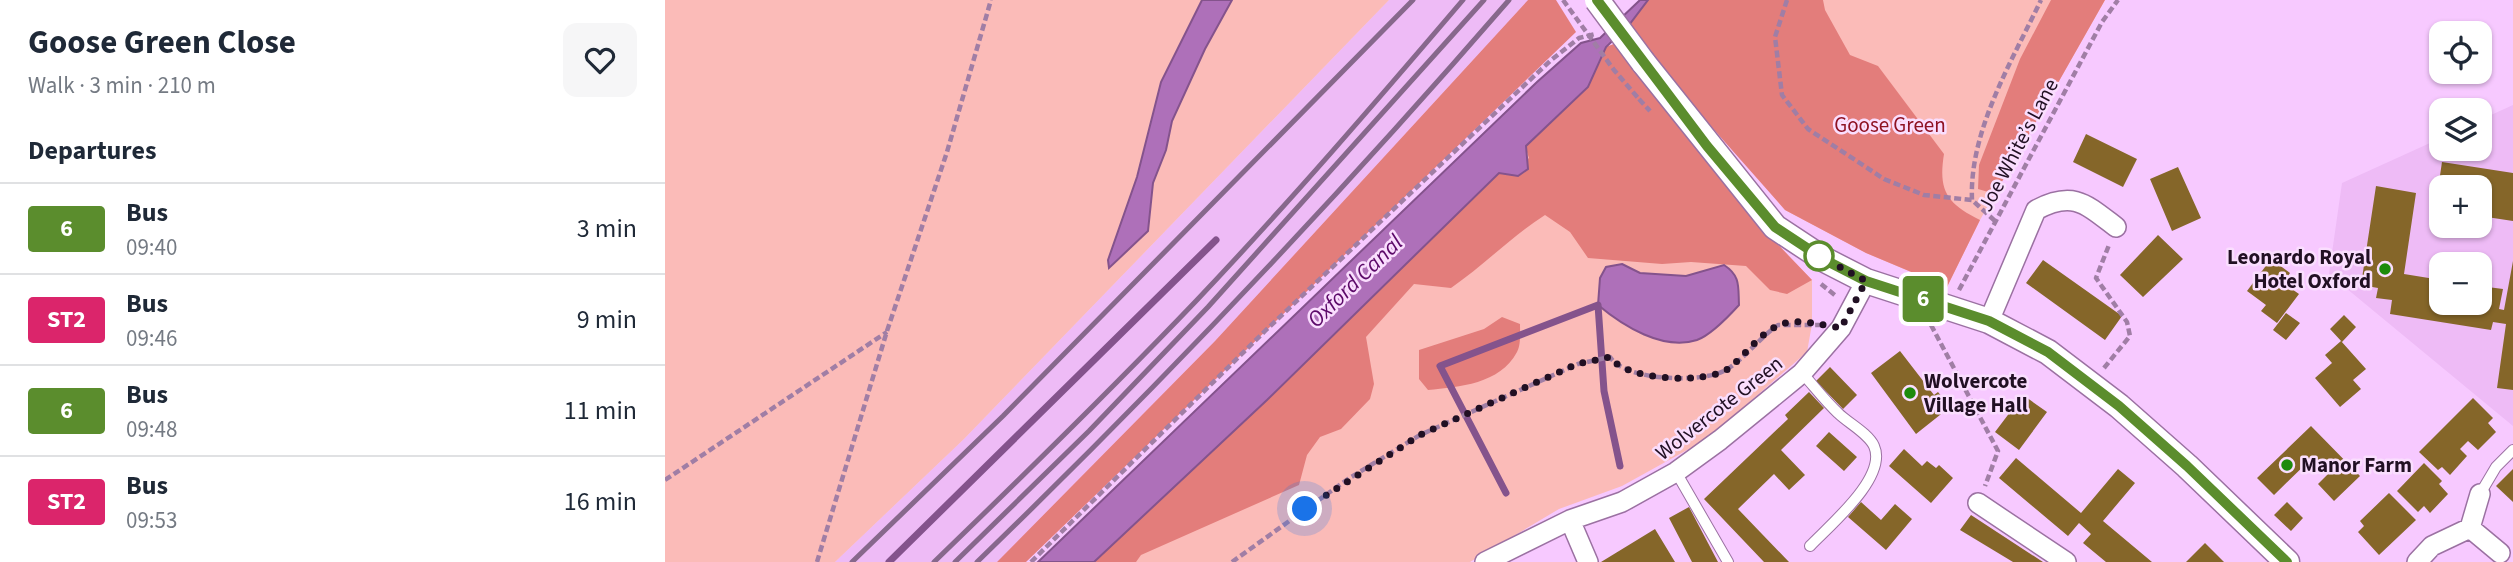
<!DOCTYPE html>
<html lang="en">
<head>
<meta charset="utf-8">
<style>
  body { margin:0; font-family:"Source Sans 3",sans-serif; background:#f6f6f7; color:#1f2937; height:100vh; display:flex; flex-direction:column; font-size:26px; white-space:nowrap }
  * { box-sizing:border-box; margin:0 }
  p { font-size:23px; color:#747a83 }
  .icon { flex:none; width:38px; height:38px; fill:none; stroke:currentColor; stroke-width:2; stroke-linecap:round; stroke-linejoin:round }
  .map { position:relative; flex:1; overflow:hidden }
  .sheet { display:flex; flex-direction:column; background:#fff; width:665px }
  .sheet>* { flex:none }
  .badge { padding:0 14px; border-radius:5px; font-size:24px; line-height:46px }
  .tools { position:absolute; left:1764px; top:21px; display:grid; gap:14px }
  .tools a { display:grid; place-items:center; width:63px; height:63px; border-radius:14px; background:#fff; box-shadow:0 2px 5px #0004; font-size:35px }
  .you { position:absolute; width:35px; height:35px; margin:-18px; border:5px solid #fff; border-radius:50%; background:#1a73e8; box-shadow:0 0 0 10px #1a73e833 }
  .map>.badge { position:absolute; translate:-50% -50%; box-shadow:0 0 0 4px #fff }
  h2 { padding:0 28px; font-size:26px; line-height:63px }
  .round { display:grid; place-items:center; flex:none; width:74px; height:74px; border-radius:14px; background:#f6f6f7 }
  .headline { display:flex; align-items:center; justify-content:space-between; height:119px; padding:0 28px }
  h1 { font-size:33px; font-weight:700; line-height:52px }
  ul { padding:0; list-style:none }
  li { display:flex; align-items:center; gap:21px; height:91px; padding:0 28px; border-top:2px solid #e0e1e3 }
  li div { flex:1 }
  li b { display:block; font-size:26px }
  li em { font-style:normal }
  li .badge { min-width:77px; font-weight:700; text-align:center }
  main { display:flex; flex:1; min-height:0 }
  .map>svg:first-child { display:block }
</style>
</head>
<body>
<main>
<section class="sheet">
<div class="headline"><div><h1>Goose Green Close</h1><p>Walk · 3 min · 210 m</p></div><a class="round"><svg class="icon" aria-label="heart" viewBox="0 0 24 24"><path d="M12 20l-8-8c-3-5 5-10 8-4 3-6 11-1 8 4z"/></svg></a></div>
<h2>Departures</h2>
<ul>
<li><span class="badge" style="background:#5b8d2d;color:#fff">6</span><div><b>Bus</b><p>09:40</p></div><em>3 min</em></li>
<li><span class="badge" style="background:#db256b;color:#fff">ST2</span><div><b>Bus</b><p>09:46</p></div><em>9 min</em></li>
<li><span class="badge" style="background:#5b8d2d;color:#fff">6</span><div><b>Bus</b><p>09:48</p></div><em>11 min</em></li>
<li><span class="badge" style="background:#db256b;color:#fff">ST2</span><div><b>Bus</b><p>09:53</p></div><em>16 min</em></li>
</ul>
</section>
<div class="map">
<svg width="1848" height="562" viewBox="0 0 1848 562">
  <rect width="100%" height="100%" fill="#f7c9ff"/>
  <path fill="#eebbf6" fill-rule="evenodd" d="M 724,0 L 863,0 L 550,341 L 332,562 L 170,562 L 299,439 Z
    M 1848,105 L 1848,426 L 1664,274 L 1677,183 L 1776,138 L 1776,149 L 1815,149 L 1815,120 ZM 1776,187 L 1815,187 L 1815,226 L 1776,226 ZM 1776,264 L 1815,264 L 1815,303 L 1776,303 Z"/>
  <path fill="#fbbbb8" d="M 0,0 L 724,0 L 299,439 L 170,562 L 0,562 Z
    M 983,0 L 1440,0 L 1315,220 L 1282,287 L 1201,253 L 1120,210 L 964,25 Z
    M 954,42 L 1099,230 L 1147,280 L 1147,324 L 1142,352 L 1042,439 L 957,486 L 894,509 L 805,562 L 429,562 L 602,400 L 936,64 L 941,47 Z"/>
  <path fill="#e37d7b" d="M 863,0 L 891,0 L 911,32 L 361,562 L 332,562 L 550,341 Z
    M 983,0 L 1158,0 L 1160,10 L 1185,55 L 1213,66 L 1279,154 C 1273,191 1282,204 1315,220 L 1282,287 L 1201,253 L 1120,210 L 989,62 L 964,25 Z
    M 1386,0 L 1440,0 L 1330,194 L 1313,189 L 1314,165 L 1355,59 Z
    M 954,42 L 1099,230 L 1147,280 L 1122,294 L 1105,290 L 1081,266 L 1026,262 L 997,264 L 923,258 L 905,232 L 880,215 C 846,237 819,265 786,288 L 749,284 L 701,337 L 709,384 L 705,399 L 676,429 L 655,437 L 642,455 L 634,485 L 476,555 L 471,562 L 429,562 L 602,400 L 834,173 L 844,175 L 864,158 L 860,146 C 890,119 929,86 941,47 Z
    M 837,317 L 855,324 C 855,332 856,345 852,352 C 835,384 794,387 763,390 L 754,379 L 754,350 L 819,329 Z"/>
  <path fill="#ae70b9" stroke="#84538c" stroke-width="2" d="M 537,0 L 567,0 L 540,49 L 507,121 L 501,150 L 488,183 L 483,231 L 444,268 L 443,260 L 472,177 L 496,82 Z
    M 975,0 L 983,0 L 964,25 L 941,47 L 923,87 L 861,146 L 863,169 L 853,176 L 834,173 L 602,400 L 429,562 L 373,562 L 872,82 L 916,43 L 935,38 Z
    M 957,264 L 975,273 L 1021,276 L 1059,265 C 1076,276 1073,287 1074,305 C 1064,316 1046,335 1032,340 C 998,351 958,326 933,305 L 935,278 L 941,267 Z"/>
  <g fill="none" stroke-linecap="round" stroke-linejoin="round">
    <path stroke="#84538c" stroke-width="7" d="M 841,493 L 775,366 L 933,305 L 939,391 L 955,466
      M 224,562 L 551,240"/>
  </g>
  <path fill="#856629" d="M 1421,134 L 1472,159 L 1458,187 L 1408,162 Z
    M 1777,162 L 1848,173 L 1848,221 L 1815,216 L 1815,187 L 1776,187 L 1776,210 L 1770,209 Z
    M 1513,167 L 1536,218 L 1507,231 L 1485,179 Z
    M 1711,186 L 1751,193 L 1739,274 L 1776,280 L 1776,303 L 1815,303 L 1815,286 L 1838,289 L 1834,309 L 1839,310 L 1848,261 L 1848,390 L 1832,388 L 1841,324 L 1828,322 L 1826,330 L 1725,314 L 1727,300 L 1711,298 L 1713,288 L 1696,285 Z
    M 1493,235 L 1518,259 L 1478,297 L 1455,275 Z
    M 1606,259 L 1625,273 L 1618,283 L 1634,294 L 1612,323 L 1596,311 L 1601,305 L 1582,291 Z
    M 1378,260 L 1457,316 L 1440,340 L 1361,283 Z
    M 1621,313 L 1635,323 L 1621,340 L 1608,330 Z
    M 1679,315 L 1691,327 L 1677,342 L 1665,329 Z
    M 1676,341 L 1701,369 L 1688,380 L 1696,389 L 1675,407 L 1650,378 L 1667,363 L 1660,355 Z
    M 1235,351 L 1269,395 L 1273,392 L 1285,407 L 1251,434 L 1206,373 Z
    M 1165,367 L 1192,395 L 1178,409 L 1151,381 Z
    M 1144,392 L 1159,408 L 1116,450 L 1140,475 L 1124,490 L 1109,474 L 1073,509 L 1124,562 L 1099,562 L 1039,499 L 1123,419 L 1120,415 Z
    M 1358,395 L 1382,412 L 1354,450 L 1330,432 Z
    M 1808,398 L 1828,418 L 1823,423 L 1831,432 L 1813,450 L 1803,441 L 1795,449 L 1802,456 L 1785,475 L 1777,467 L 1773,470 L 1754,452 Z
    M 1646,426 L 1695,476 L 1669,501 L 1653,484 L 1664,473 L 1648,457 L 1609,495 L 1592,478 Z
    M 1164,432 L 1192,457 L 1179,471 L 1151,446 Z
    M 1239,449 L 1257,466 L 1262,461 L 1271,468 L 1274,465 L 1288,478 L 1266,503 L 1224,466 Z
    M 1351,458 L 1416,513 L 1453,469 L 1470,483 L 1438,521 L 1487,562 L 1441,562 L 1418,543 L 1426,534 L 1414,523 L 1403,536 L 1334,478 Z
    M 1759,463 L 1777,481 L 1774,484 L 1783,494 L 1765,513 L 1759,506 L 1753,512 L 1732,491 Z
    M 1848,469 L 1848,502 L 1831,486 Z
    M 1724,493 L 1751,520 L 1714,555 L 1693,532 L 1699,526 L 1695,521 Z
    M 1196,502 L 1216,520 L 1230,504 L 1247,519 L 1221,550 L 1183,517 Z
    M 1622,502 L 1638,518 L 1626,531 L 1609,515 Z
    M 1024,507 L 1053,562 L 1027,562 L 1004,518 Z
    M 1306,515 L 1378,562 L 1348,562 L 1295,530 Z
    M 990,529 L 1010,562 L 936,562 Z
    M 1540,543 L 1559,562 L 1521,562 Z"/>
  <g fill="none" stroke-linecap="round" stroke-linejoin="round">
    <g stroke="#9b71a2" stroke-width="12">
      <path id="service" d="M 1137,373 C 1149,386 1160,401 1173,413 C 1183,423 1203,433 1209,446 C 1223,477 1165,525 1145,546
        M 1011,472 L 1063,562
        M 1815,494 L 1831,467 L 1848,450"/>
    </g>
    <g stroke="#9b71a2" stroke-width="22">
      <path id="minor" d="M 1324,321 L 1371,210 C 1408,190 1421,204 1451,227
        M 1313,503 L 1401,562
        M 905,520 L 923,562
        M 1805,528 L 1835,553
        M 820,562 L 905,520 L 957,502 L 1011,472 L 1055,440 L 1137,373 L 1176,328 L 1201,281
        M 1752,562 L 1767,546 L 1805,528 L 1815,494"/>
    </g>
    <g stroke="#9b71a2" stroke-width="27">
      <path id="tertiary" d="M 978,62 L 1110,227 L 1160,260 L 1201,281 L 1324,321 L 1383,352 L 1454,406 L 1522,466 L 1622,562"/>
    </g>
    <path stroke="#a07ea5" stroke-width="4.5" stroke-dasharray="7 3.5" stroke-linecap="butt" d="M 1122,0 L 1110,37 L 1117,95 L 1143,129 L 1219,179 L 1259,195 L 1307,200
      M 974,99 L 985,111
      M 1330,221 L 1307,200 C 1304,131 1347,61 1376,0
      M 1156,284 L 1171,296
      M 1294,290 L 1437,22 L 1453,0
      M 1266,325 L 1333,451 L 1320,486
      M 1439,368 L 1465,336 L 1462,322 L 1431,278 L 1444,245
      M 0,480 L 222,332
      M 152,562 L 222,331 L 282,152 L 326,0
      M 366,562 L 600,331 L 885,61 L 914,38 L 930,34
      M 567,562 L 683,479 L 755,435 L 913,364 L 945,357 C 960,381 1036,383 1059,371 C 1079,360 1094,338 1113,325 L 1155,325"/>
    <use href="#service" stroke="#fff" stroke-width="10"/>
    <use href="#minor" stroke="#fff" stroke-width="19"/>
    <use href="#tertiary" stroke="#fff" stroke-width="24"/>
    <path stroke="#87688c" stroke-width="5" d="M 187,562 L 338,416 L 748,0
      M 269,562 C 358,476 446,390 531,301 C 623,204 711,102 798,0
      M 290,562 L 424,431 L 543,307 L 819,0
      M 312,562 C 497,383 675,195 844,0"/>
    <g stroke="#9b71a2" stroke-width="27" stroke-linecap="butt">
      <path id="tertiary-bridge" d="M 932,0 L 978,62"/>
    </g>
    <path stroke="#a07ea5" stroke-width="4.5" stroke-dasharray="7 3.5" stroke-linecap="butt" d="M 898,0 L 949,70 L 974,99"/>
    <use href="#tertiary-bridge" stroke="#fff" stroke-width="24"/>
  </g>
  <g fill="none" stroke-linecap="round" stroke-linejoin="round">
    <g stroke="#fff" stroke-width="16">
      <path id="line" d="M 932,0 L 1042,146 L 1110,227 L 1160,260 L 1201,281 L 1324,321 L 1383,352 L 1454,406 L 1522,466 L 1622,562"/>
    </g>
    <use href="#line" stroke="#5b8d2d" stroke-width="10"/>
    <path stroke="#211023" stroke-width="7" stroke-dasharray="0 12.6" d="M 640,509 L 755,435 L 912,364 L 945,357 C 961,381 1041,384 1063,369 C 1080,356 1093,335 1112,326 C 1130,317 1157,325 1176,328 L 1201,281 L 1154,256"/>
  </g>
  <circle fill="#fff" stroke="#5b8d2d" stroke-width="3.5" cx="1154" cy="256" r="14"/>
  <g fill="#1d8b0c" stroke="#fadefe" stroke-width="2.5">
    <circle cx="1720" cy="269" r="7"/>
    <circle cx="1245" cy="393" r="7"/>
    <circle cx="1622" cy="465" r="7"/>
  </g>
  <g text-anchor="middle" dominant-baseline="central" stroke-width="5" stroke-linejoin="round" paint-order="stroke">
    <g font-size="21" fill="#8f1223" stroke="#fadefe">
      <text x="1225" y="125">Goose Green</text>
    </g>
    <g font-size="21" fill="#211023" stroke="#fadefe">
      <text transform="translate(1353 145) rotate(-62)">Joe White’s Lane</text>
      <text transform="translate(1054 408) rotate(-38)">Wolvercote Green</text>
    </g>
    <g font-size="21" font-weight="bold" fill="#211023" stroke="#fadefe" text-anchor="start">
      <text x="1706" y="257" text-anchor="end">Leonardo Royal<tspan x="1706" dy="24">Hotel Oxford</tspan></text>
      <text x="1259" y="381">Wolvercote<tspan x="1259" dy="24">Village Hall</tspan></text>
      <text x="1636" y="465">Manor Farm</text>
    </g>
    <g font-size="23" font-style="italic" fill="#5c0969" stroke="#fadefe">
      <text transform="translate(690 281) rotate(-44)">Oxford Canal</text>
    </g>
  </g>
</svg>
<div class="tools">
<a><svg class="icon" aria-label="locate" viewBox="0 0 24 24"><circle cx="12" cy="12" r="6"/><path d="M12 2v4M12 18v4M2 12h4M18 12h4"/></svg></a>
<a><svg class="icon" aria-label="layers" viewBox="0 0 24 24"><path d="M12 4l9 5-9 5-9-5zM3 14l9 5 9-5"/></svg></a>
<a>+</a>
<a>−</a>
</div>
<div class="you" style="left:640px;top:509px"></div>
<b class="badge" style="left:1258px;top:299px;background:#5b8d2d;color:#fff">6</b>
</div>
</main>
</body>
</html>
